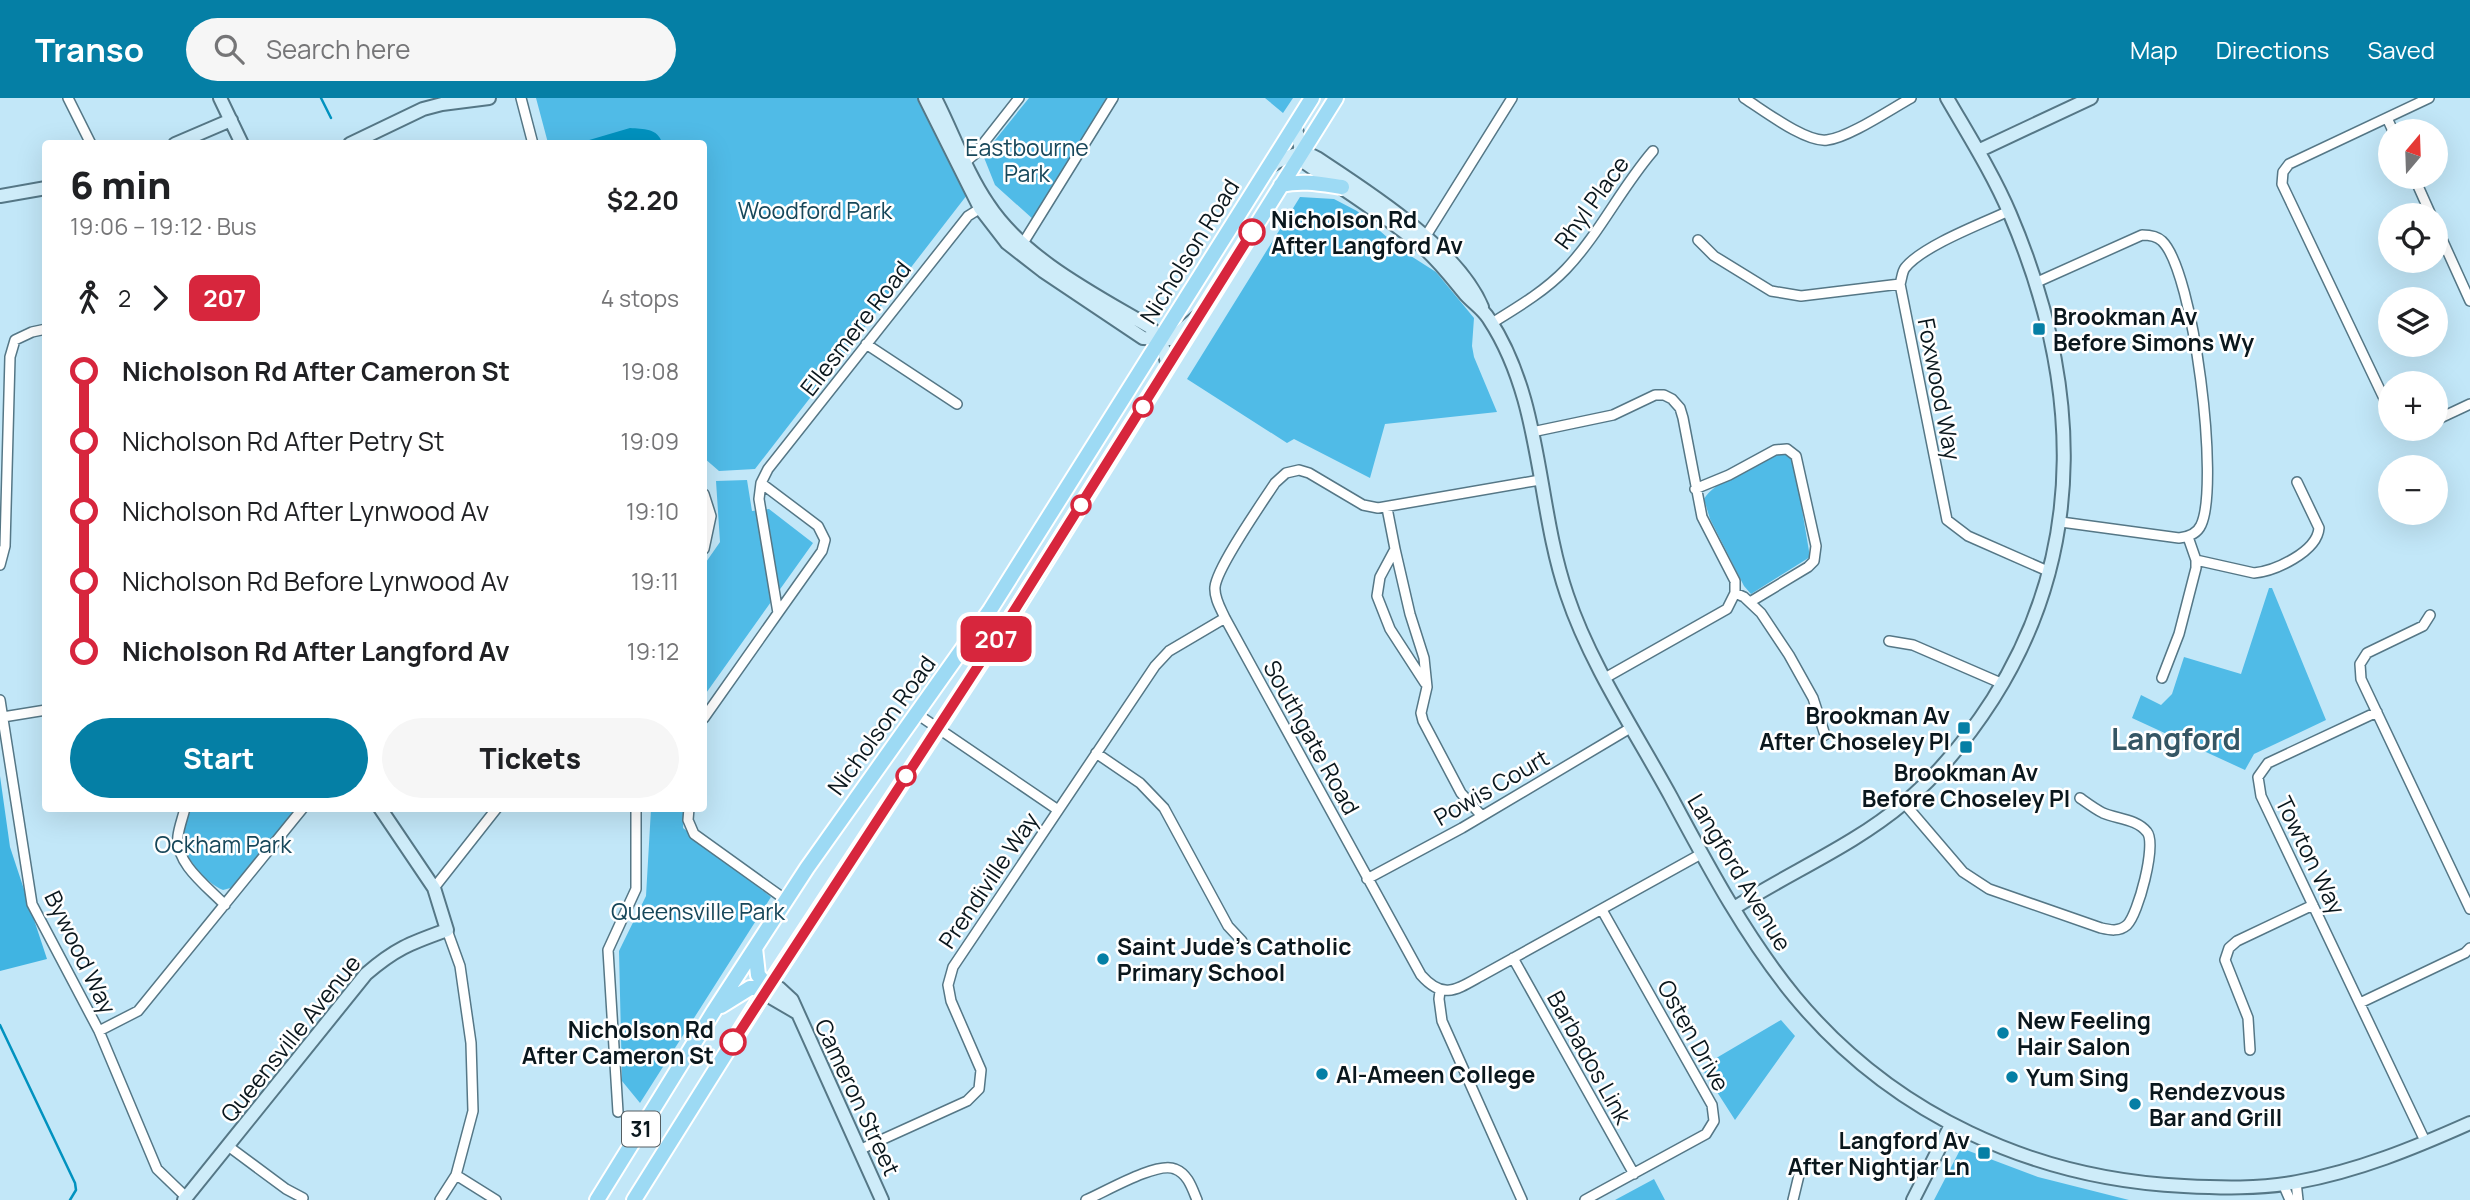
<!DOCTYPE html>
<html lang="en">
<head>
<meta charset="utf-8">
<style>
  body { margin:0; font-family:Manrope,sans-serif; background:#f6f6f6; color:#202124; height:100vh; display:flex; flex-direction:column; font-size:26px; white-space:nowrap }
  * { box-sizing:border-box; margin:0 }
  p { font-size:23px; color:#757577 }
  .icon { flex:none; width:38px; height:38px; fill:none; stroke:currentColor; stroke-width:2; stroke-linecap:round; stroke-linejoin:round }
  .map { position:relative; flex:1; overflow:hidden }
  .drawer { position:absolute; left:42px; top:42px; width:665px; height:672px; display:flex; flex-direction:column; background:#fff; border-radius:7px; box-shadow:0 7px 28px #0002 }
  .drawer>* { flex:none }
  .badge { padding:0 14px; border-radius:10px; font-size:24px; line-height:46px }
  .needle { width:46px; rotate:19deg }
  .controls { position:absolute; left:2378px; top:21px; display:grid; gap:14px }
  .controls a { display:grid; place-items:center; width:70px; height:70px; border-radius:50%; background:#fff; box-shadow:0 7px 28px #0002; font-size:35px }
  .map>.badge { position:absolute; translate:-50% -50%; box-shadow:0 0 0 4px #fff }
  .legs { display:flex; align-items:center; gap:10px; height:77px; padding:0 28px; font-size:23px }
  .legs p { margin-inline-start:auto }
  .summary { display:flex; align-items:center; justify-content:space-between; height:119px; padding:0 28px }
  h1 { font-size:38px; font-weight:800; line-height:52px }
  .button { display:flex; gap:14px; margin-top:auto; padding:14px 28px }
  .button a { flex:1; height:80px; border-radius:42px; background:#057fa5; color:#fff; font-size:28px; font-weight:800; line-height:80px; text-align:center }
  .button a+a { background:#f6f6f6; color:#202124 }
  ul { padding:0 28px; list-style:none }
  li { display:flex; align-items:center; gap:24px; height:70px; font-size:26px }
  li i { display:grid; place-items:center; width:10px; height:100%; margin:0 9px; background:currentColor }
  li i::after { content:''; width:18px; height:18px; margin:-9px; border:5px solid; border-radius:50%; background:#fff }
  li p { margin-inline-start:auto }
  li:first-child i { background:linear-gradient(#0000 50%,currentColor 0) }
  li:last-child i { background:linear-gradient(currentColor 50%,#0000 0) }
  header { display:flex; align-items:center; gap:42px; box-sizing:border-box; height:98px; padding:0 35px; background:#057fa5; color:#fff }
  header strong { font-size:33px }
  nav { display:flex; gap:38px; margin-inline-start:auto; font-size:24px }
  .search { width:490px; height:63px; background:#f6f6f6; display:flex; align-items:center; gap:18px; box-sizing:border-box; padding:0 24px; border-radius:38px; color:#757577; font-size:26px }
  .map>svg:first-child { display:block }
</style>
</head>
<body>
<header>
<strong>Transo</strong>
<div class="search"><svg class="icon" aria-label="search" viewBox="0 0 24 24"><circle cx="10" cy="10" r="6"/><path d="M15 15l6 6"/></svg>Search here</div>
<nav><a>Map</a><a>Directions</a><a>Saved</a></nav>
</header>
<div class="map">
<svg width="2470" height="1102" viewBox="0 0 2470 1102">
  <rect width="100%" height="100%" fill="#c2e7f8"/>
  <path fill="#50bbe7" d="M 536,0 L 924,0 L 967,97 L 755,371 L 719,373 L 704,360 L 704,46 L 548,45 Z
    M 1029,0 L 1108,0 L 1034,122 L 995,87 L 983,57 Z
    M 1265,0 L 1293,0 L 1283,15 Z
    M 1300,99 L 1334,101 L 1357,113 L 1403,153 L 1436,174 L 1474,220 L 1472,248 L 1474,259 L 1497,314 L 1385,326 L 1370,380 L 1294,341 L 1287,345 L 1187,281 Z
    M 1779,354 L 1791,357 L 1794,364 L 1810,459 L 1751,496 L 1744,488 L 1710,421 L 1704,401 C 1714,383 1760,365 1779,354 Z
    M 747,382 L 752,413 L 769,411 L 813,445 L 704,598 L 704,467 L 720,444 L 716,383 Z
    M 2269,490 L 2272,490 L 2326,622 L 2254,656 L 2245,672 L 2132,620 L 2141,597 L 2161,607 L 2172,596 L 2184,559 L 2241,576 Z
    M 191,711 L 296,711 L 234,789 L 223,792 C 206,785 182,758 182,738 C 183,730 188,719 191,711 Z
    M 651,711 L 684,711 L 683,730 L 771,799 L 640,1005 L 622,983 L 619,853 L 646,798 Z
    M 1781,922 L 1795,938 L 1735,1022 L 1701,969 Z
    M 1961,1050 L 2038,1079 L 2129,1102 L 1934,1102 Z
    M 1654,1081 L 1665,1102 L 1615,1102 Z"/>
  <path fill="#40b4e2" d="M 0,678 L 10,749 L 47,861 L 0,873 Z"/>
  <path fill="#0192bf" d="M 630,30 C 643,31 658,30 662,45 L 579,45 Z"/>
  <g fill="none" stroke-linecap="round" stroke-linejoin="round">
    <path stroke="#0192bf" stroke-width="2.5" d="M 321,0 L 331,20
      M 0,927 L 75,1085 L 76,1092 L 70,1102"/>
    <g stroke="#557786" stroke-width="12">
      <path id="street" d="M 68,0 L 91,46
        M 521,0 L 533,46
        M 1744,0 C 1763,12 1806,45 1827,42 C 1848,40 1891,11 1911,0
        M 2387,20 L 2393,33
        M 963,66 L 975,56 L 1019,0
        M 2414,79 L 2431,117
        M 2009,113 C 1983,125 1922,148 1905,170 C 1902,174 1902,180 1900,186 L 1947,422 L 1968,438 L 2050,474
        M 2436,128 L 2470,203
        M 1424,141 L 1512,0
        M 1698,142 L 1714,158 L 1771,193 L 1801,198 L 1900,186
        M 1020,150 L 1113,0
        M 2035,185 L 2142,137 C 2149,137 2157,138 2162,143 C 2194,173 2220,387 2201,427 C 2197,436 2188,439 2179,440 L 2061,424
        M 1492,225 C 1518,209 1545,193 1566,171 C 1600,135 1621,90 1653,53
        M 866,246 L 957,306
        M 2390,313 L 2282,86 L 2283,74 L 2289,66 L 2429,0
        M 2436,322 L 2470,306
        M 2408,331 L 2413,331
        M 1532,334 L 1613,317 L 1655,297 L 1664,297 L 1672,301 L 1680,310 L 1683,320 L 1702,419 L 1735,483 L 1735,495 L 1727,511 L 1605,580
        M 1540,382 L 1378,410 L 1363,407 L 1309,375 L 1299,372 L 1286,375 L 1275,385 C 1262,405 1217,469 1215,489 C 1214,500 1221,511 1225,520 L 1421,877 C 1443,902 1456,892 1481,878 L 1701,756
        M 761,385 L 818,428 L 825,442 L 822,453 L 778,515
        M 1695,391 L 1729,377 L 1775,352 L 1787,351 L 1796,358 L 1816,448 L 1814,463 L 1808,469 L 1750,504
        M 704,396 L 711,418 L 704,451
        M 1387,410 L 1395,451 L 1380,479 L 1377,498 L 1390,531 L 1425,585
        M 1395,451 L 1410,516 L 1424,560 L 1427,589 L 1421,615 L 1423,623 L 1461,695 L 1481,717
        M 2196,462 L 2254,475 C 2275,473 2317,454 2319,430 L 2297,384
        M 0,467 L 5,448 L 10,259 L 15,242 L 32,234 L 46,231
        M 1735,495 L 1744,499 L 1761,515 L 1789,557 L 1813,600 L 1825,637
        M 2430,517 L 2423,528 L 2367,555 L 2360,566 L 2361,581 L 2470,811
        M 1889,543 L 1913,547 L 2003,586
        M 2162,580 L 2179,536 L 2196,470 L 2196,462 L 2188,439
        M 0,602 L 32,806 L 99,933 L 157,1071 L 186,1099
        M 2377,614 L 2268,665 L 2258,679 L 2261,698 L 2426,1045
        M 917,616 L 1058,712
        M 3,619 L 46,612
        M 704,620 L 778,515 L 759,401 L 761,385 L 768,371 L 968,118 L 984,108
        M 1096,655 L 1140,685 L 1164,710 L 1228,828 L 1242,843
        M 1904,705 L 1963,774 L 1989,791 L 2101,830 C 2110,832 2119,834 2127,827 C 2138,817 2157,746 2147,734 C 2137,721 2117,721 2103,715 C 2095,711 2087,705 2080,700
        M 185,710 C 183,719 179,729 178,738 C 175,766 208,789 225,807
        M 689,710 L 688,722 L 694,736 L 786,802
        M 1367,781 L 1462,730 L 1632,629
        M 434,790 L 497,710
        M 447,832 L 460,868 L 471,945 L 473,1013 L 456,1077 L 496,1102
        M 1513,860 L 1634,1076
        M 1440,893 L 1439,901 L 1442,923 L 1522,1102
        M 2360,905 L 2465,855 L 2470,850
        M 99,933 L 138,913 L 303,710
        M 2250,952 L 2248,920 L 2225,862 L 2229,850 L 2237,843 L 2313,807
        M 618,1014 L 608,852 L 636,791 L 636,710
        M 228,1048 L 286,1091 L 303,1100
        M 859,1052 L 967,1003 L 979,991 L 981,972 L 951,903 L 948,887 L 953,869 L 1155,568 L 1169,553 L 1225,520
        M 2296,1084 L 2298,1102
        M 2283,1086 L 2290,1102
        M 440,1102 L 456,1077
        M 1086,1102 C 1105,1094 1157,1063 1175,1071 C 1188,1076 1192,1090 1197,1102
        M 1585,1102 L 1706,1036 L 1714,1023 L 1712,1007 L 1602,812
        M 1793,1102 L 1800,1073"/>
    </g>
    <g stroke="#557786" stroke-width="16">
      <path id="secondary" d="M 220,0 L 242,46
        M 925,0 L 980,110 L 1007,145 L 1043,173 L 1143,240 L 1171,241 L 1197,219
        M 935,0 C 953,35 966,74 988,106 C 1024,161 1094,196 1150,229 L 1161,242 L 1168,268
        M 1295,27 L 1304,64 C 1342,91 1382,115 1418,145 C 1436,159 1451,179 1465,196 C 1473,205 1483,211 1489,221 C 1543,303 1536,407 1567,497 C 1590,566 1636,635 1671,699 C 1708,768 1745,838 1795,899 C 1892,1016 2033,1081 2184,1088 C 2221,1090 2260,1091 2297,1084 C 2358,1073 2414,1050 2470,1025
        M 175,46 L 231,22
        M 350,46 L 423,11 L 442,6 L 489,0
        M 1978,53 L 2091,0
        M 1270,68 C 1286,59 1301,50 1317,60 C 1370,95 1457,150 1482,209
        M 0,98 L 46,90
        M 1734,810 C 1790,774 1853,748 1904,705 C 1940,675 1968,640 1993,601 C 2090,448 2079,278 2010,116 C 1993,76 1969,38 1947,0
        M 796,914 L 772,900 L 768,889 L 779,890 L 792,902 L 882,1102
        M 184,1102 L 366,876 C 396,850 411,845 447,832 L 434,790 L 380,710
        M 1913,1102 L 1951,1027"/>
    </g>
    <g stroke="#fff" stroke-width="18">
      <path id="primary" d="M 1281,87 C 1302,82 1321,86 1342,89
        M 755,850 L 758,877 L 768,889
        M 721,908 L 750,890 L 768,889
        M 597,1102 L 714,913 L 807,770 L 990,512 L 1312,0
        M 634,1102 L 758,904 L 1015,513 L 1336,0"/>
    </g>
    <use href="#street" stroke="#fff" stroke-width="9"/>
    <use href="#secondary" stroke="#ceecf9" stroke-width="12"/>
    <use href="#primary" stroke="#9ddaf4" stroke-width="14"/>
  </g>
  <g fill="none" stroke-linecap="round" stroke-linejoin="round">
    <g stroke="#fff" stroke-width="16">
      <path id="line-1" d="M 733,944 L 1014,513 L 1252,134"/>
    </g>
    <use href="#line-1" stroke="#d7263d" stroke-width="10"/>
  </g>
  <g fill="#fff" stroke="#d7263d" stroke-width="3.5">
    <circle cx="1252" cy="134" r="12"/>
    <circle cx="1143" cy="309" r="9"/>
    <circle cx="1081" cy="407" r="9"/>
    <circle cx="906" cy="678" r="9"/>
    <circle cx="733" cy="944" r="12"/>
  </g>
  <g fill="#057fa5" stroke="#fff" stroke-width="2.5">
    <rect x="2032" y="224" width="14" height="14" rx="3.5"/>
    <rect x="1957" y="623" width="14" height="14" rx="3.5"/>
    <rect x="1959" y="642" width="14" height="14" rx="3.5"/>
    <circle cx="1103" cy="861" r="7"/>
    <circle cx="2003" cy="935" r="7"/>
    <circle cx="1322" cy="976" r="7"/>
    <circle cx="2012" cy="979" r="7"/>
    <circle cx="2135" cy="1006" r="7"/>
    <rect x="1977" y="1048" width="14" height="14" rx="3.5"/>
  </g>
  <g text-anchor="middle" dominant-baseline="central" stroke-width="5" stroke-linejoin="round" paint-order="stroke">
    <rect fill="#fff" stroke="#545d61" stroke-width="2" x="622" y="1013.5" width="38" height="35" rx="5"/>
    <g font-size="21" font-weight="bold" fill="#0a171d">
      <text x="641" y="1031">31</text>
    </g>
    <g font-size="23" fill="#17475a" stroke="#fff">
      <text x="1027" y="49">Eastbourne<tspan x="1027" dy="26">Park</tspan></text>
      <text x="815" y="112">Woodford Park</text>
      <text x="223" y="746">Ockham Park</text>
      <text x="698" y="813">Queensville Park</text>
    </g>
    <g font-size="23" fill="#0a171d" stroke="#fff">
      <text transform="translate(1591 104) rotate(-54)">Rhyl Place</text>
      <text transform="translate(1189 153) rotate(-58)">Nicholson Road</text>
      <text transform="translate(855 230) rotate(-52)">Ellesmere Road</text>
      <text transform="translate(1940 291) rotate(79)">Foxwood Way</text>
      <text transform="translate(881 627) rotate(-54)">Nicholson Road</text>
      <text transform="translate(1312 639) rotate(61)">Southgate Road</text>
      <text transform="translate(1491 689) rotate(-30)">Powis Court</text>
      <text transform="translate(2311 757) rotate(64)">Towton Way</text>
      <text transform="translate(1740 774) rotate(59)">Langford Avenue</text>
      <text transform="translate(988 782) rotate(-56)">Prendiville Way</text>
      <text transform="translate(81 854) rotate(64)">Bywood Way</text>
      <text transform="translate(1694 937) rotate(61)">Osten Drive</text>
      <text transform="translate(290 940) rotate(-51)">Queensville Avenue</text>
      <text transform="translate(1590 959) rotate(61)">Barbados Link</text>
      <text transform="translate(858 999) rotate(65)">Cameron Street</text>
    </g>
    <g font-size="23" font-weight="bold" fill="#0a171d" stroke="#fff" text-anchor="start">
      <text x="1271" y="121">Nicholson Rd<tspan x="1271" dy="26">After Langford Av</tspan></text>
      <text x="714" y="931" text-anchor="end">Nicholson Rd<tspan x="714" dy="26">After Cameron St</tspan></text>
    </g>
    <g font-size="23" font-weight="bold" fill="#0a171d" stroke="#fff" text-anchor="start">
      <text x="2053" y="218">Brookman Av<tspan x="2053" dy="26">Before Simons Wy</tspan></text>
      <text x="1950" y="617" text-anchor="end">Brookman Av<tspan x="1950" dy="26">After Choseley Pl</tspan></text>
      <text x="1966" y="674" text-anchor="middle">Brookman Av<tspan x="1966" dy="26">Before Choseley Pl</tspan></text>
      <text x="1117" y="848">Saint Jude's Catholic<tspan x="1117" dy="26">Primary School</tspan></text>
      <text x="2017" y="922">New Feeling<tspan x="2017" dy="26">Hair Salon</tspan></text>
      <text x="1336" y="976">Al-Ameen College</text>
      <text x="2026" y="979">Yum Sing</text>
      <text x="2149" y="993">Rendezvous<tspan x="2149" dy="26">Bar and Grill</tspan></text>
      <text x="1970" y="1042" text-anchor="end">Langford Av<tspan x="1970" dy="26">After Nightjar Ln</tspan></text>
    </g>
    <g font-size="30" font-weight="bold" fill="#355664" stroke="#fff">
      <text x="2176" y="640">Langford</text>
    </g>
  </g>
</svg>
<div class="controls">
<a><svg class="needle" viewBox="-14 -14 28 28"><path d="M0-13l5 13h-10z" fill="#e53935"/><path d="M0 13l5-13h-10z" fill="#757577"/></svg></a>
<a><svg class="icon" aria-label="locate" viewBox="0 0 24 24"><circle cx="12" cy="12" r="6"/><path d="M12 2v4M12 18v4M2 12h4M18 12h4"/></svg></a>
<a><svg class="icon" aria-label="layers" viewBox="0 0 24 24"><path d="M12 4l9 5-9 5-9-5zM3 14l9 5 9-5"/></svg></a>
<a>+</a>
<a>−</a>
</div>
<b class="badge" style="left:996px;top:541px;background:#d7263d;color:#fff">207</b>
<section class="drawer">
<div class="summary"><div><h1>6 min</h1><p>19:06 – 19:12 · Bus</p></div><b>$2.20</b></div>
<div class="legs"><svg class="icon" aria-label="walk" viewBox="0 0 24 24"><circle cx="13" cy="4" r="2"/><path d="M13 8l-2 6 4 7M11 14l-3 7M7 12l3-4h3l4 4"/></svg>2<svg class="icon" aria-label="forward" viewBox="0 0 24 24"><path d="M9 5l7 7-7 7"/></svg><b class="badge" style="background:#d7263d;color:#fff">207</b><p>4 stops</p></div>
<ul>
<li><i style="color:#d7263d"></i><b>Nicholson Rd After Cameron St</b><p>19:08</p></li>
<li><i style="color:#d7263d"></i><span>Nicholson Rd After Petry St</span><p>19:09</p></li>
<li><i style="color:#d7263d"></i><span>Nicholson Rd After Lynwood Av</span><p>19:10</p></li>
<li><i style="color:#d7263d"></i><span>Nicholson Rd Before Lynwood Av</span><p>19:11</p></li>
<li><i style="color:#d7263d"></i><b>Nicholson Rd After Langford Av</b><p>19:12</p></li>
</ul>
<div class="button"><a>Start</a><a>Tickets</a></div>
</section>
</div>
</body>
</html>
